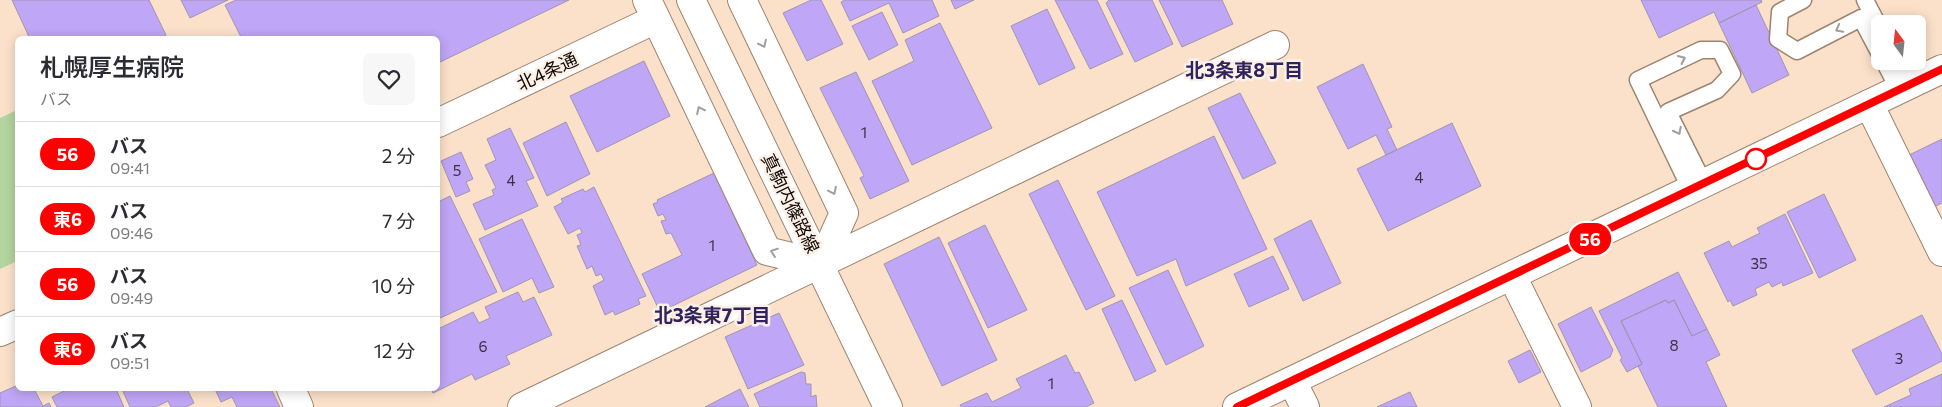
<!DOCTYPE html>
<html lang="ja">
<head>
<meta charset="utf-8">
<style>
  body { margin:0; font-family:Commissioner,"Noto Sans JP",sans-serif; background:#f7f7f7; color:#2b2b33; height:100vh; display:flex; flex-direction:column; font-size:19px; white-space:nowrap }
  * { box-sizing:border-box; margin:0 }
  p { font-size:16px; color:#7c7c81 }
  .icon { flex:none; width:28px; height:28px; fill:none; stroke:currentColor; stroke-width:2; stroke-linecap:round; stroke-linejoin:round }
  .map { position:relative; flex:1; overflow:hidden }
  .side { position:absolute; left:15px; top:36px; width:425px; height:355px; display:flex; flex-direction:column; background:#fff; border-radius:8px; box-shadow:0 2px 12px #0003 }
  .side>* { flex:none }
  .badge { padding:0 10px; border-radius:16px; font-size:18px; line-height:32px }
  .needle { width:32px; rotate:345deg }
  .fabs { position:absolute; left:1871px; top:15px; display:grid; gap:10px }
  .fabs a { display:grid; place-items:center; width:55px; height:55px; border-radius:8px; background:#fff; box-shadow:0 2px 12px #0003; font-size:25px }
  .map>.badge { position:absolute; translate:-50% -50%; box-shadow:0 0 0 2px #fff }
  .round { display:grid; place-items:center; flex:none; width:52px; height:52px; border-radius:8px; background:#f7f7f7 }
  .head { display:flex; align-items:center; justify-content:space-between; height:85px; padding:0 25px }
  h1 { font-size:24px; font-weight:600; line-height:38px }
  ul { padding:0; list-style:none }
  li { display:flex; align-items:center; gap:15px; height:65px; padding:0 25px; border-top:1px solid #e1e1e2 }
  li div { flex:1 }
  li b { display:block; font-size:19px }
  li em { font-style:normal }
  li .badge { min-width:55px; font-weight:700; text-align:center }
  .map>svg:first-child { display:block }
</style>
</head>
<body>
<div class="map">
<svg width="1942" height="407" viewBox="0 0 1942 407">
  <rect width="100%" height="100%" fill="#fce1ca"/>
  <path fill="#b4d59f" d="M 17,110 L 17,261 L 0,269 L 0,118 Z"/>
  <path fill="#bfa6f6" stroke="#9e96b2" d="M 12,0 L 149,0 L 166,35 L 159,39 L 30,39 Z
    M 181,0 L 228,0 L 190,18 Z
    M 236,0 L 569,0 L 438,63 L 438,39 L 242,39 L 225,5 Z
    M 811,0 L 821,0 L 843,44 L 807,61 L 783,13 Z
    M 845,0 L 932,0 L 939,16 L 903,33 L 889,3 L 850,21 L 841,2 Z
    M 951,0 L 974,0 L 955,9 Z
    M 1055,0 L 1097,0 L 1123,54 L 1090,69 Z
    M 1152,0 L 1173,44 L 1135,62 L 1106,3 L 1109,0 Z
    M 1159,0 L 1222,0 L 1233,24 L 1182,47 Z
    M 1641,0 L 1761,0 L 1762,2 L 1719,23 L 1714,12 L 1659,38 Z
    M 1756,5 L 1789,75 L 1752,93 L 1719,23 Z
    M 1047,9 L 1075,68 L 1039,85 L 1011,26 Z
    M 882,12 L 898,45 L 869,60 L 852,26 Z
    M 940,23 L 992,128 L 912,165 L 872,81 L 914,61 L 905,40 Z
    M 644,61 L 670,116 L 597,152 L 570,96 Z
    M 1363,64 L 1392,127 L 1387,129 L 1397,150 L 1386,155 L 1376,135 L 1348,149 L 1317,87 Z
    M 856,72 L 909,181 L 870,199 L 860,178 L 864,176 L 820,88 Z
    M 1240,93 L 1276,163 L 1243,179 L 1208,108 Z
    M 566,122 L 590,174 L 547,196 L 523,143 Z
    M 1452,123 L 1481,186 L 1388,231 L 1357,169 Z
    M 510,128 L 534,178 L 526,181 L 538,206 L 485,230 L 473,204 L 494,195 L 492,190 L 496,188 L 485,165 L 496,160 L 487,139 Z
    M 1214,136 L 1267,249 L 1186,286 L 1176,259 L 1137,276 L 1097,192 Z
    M 1942,139 L 1942,203 L 1934,207 L 1907,156 Z
    M 461,152 L 473,179 L 466,182 L 470,191 L 456,197 L 441,161 Z
    M 714,173 L 757,265 L 660,312 L 642,274 L 682,255 L 671,233 L 666,234 L 661,221 L 666,220 L 663,214 L 658,216 L 653,204 L 658,202 L 657,200 Z
    M 1058,180 L 1115,296 L 1086,310 L 1029,194 Z
    M 594,187 L 646,296 L 638,299 L 640,304 L 615,315 L 613,311 L 605,315 L 593,286 L 604,280 L 601,274 L 596,276 L 592,266 L 587,269 L 577,246 L 581,245 L 577,235 L 582,233 L 580,228 L 568,234 L 554,207 L 563,202 L 561,199 L 583,189 L 585,192 Z
    M 1824,194 L 1856,260 L 1819,278 L 1787,212 Z
    M 450,196 L 497,292 L 438,319 L 438,202 Z
    M 1785,214 L 1813,273 L 1783,286 L 1782,282 L 1772,287 L 1769,282 L 1755,289 L 1757,295 L 1733,306 L 1730,300 L 1728,302 L 1704,253 L 1729,241 L 1732,247 L 1760,233 L 1757,228 Z
    M 522,219 L 554,287 L 539,293 L 532,278 L 503,292 L 479,239 Z
    M 1311,220 L 1341,283 L 1303,301 L 1274,239 Z
    M 985,225 L 1027,310 L 988,328 L 948,243 Z
    M 939,237 L 997,360 L 942,386 L 884,264 Z
    M 1273,256 L 1289,289 L 1249,307 L 1234,274 Z
    M 1168,270 L 1204,346 L 1166,365 L 1129,288 Z
    M 1678,272 L 1707,329 L 1692,336 L 1674,300 L 1668,303 L 1666,300 L 1621,321 L 1642,364 L 1627,372 L 1620,360 L 1622,358 L 1599,311 Z
    M 518,292 L 523,302 L 534,297 L 552,335 L 506,356 L 510,364 L 475,380 L 472,374 L 433,393 L 431,389 L 438,389 L 438,329 L 473,312 L 479,323 L 490,318 L 485,307 Z
    M 1122,300 L 1156,371 L 1135,381 L 1102,309 Z
    M 1666,300 L 1668,303 L 1674,300 L 1692,336 L 1707,329 L 1720,355 L 1706,362 L 1727,407 L 1658,407 L 1638,366 L 1642,364 L 1621,321 Z
    M 1591,307 L 1613,350 L 1610,357 L 1581,372 L 1558,324 Z
    M 779,313 L 804,365 L 748,389 L 725,337 Z
    M 1922,315 L 1942,354 L 1942,361 L 1876,395 L 1852,350 Z
    M 1530,350 L 1541,372 L 1519,383 L 1508,361 Z
    M 1066,355 L 1075,373 L 1079,372 L 1094,403 L 1086,407 L 961,407 L 960,405 L 987,393 L 992,402 L 1021,388 L 1016,379 Z
    M 801,372 L 805,373 L 806,384 L 811,384 L 811,397 L 816,395 L 817,407 L 760,407 L 754,394 Z
    M 1942,374 L 1942,407 L 1884,407 L 1911,395 L 1909,389 Z
    M 18,385 L 18,389 L 34,389 L 43,406 L 49,403 L 51,407 L 0,407 L 0,393 Z
    M 68,389 L 116,389 L 124,407 L 57,407 L 52,397 Z
    M 122,389 L 187,389 L 194,403 L 186,407 L 171,407 L 168,401 L 156,407 L 130,407 Z
    M 215,389 L 271,389 L 280,407 L 237,407 L 232,397 L 221,402 Z
    M 740,389 L 749,407 L 705,407 Z
    M 1410,392 L 1417,407 L 1377,407 Z"/>
  <g fill="none" stroke-linecap="round" stroke-linejoin="round">
    <g stroke="#9d8470" stroke-width="19">
      <path id="lane" d="M 1803,0 L 1780,12 L 1778,39 L 1797,51 L 1861,18 L 1880,54
        M 1865,0 L 1880,29
        M 1884,61 L 1899,90
        M 1897,61 L 1909,85
        M 1691,190 L 1638,80 L 1701,50 L 1720,50 L 1732,74 L 1717,90 L 1668,112 L 1704,184"/>
    </g>
    <g stroke="#9d8470" stroke-width="30">
      <path id="street" d="M 647,0 L 767,251 L 821,264
        M 742,0 L 844,213 L 821,264
        M 1869,104 L 1942,252
        M 438,123 L 656,19
        M 1512,276 L 1577,407
        M 0,332 L 18,324
        M 1292,381 L 1305,407
        M 291,389 L 299,407
        M 522,407 L 1275,45"/>
    </g>
    <g stroke="#9d8470" stroke-width="30">
      <path id="secondary" d="M 1237,407 L 1942,69"/>
    </g>
    <g stroke="#9d8470" stroke-width="30">
      <path id="primary" d="M 691,0 L 888,407"/>
    </g>
    <use href="#lane" stroke="#fff" stroke-width="16"/>
    <use href="#street" stroke="#fff" stroke-width="28"/>
    <use href="#secondary" stroke="#fff" stroke-width="28"/>
    <use href="#primary" stroke="#fff" stroke-width="28"/>
  </g>
  <defs><path id="oneway-chevron" d="M-2-3.5L2.5 0L-2 3.5" fill="none" stroke-width="1.6" stroke-linecap="round" stroke-linejoin="round" transform="scale(1.25)"/></defs>
  <g stroke="#a09d9b">
    <use href="#oneway-chevron" transform="translate(1839 29) rotate(152)"/>
    <use href="#oneway-chevron" transform="translate(763 44) rotate(64)"/>
    <use href="#oneway-chevron" transform="translate(1682 59) rotate(-25)"/>
    <use href="#oneway-chevron" transform="translate(700 110) rotate(-116)"/>
    <use href="#oneway-chevron" transform="translate(1678 131) rotate(63)"/>
    <use href="#oneway-chevron" transform="translate(833 191) rotate(64)"/>
    <use href="#oneway-chevron" transform="translate(774 252) rotate(-161)"/>
  </g>
  <g fill="none" stroke-linecap="round" stroke-linejoin="round">
    <g stroke="#fff" stroke-width="11">
      <path id="line" d="M 1237,407 L 1942,69"/>
    </g>
    <use href="#line" stroke="#f00" stroke-width="8"/>
  </g>
  <circle fill="#fff" stroke="#f00" stroke-width="2.5" cx="1756" cy="159" r="10"/>
  <g text-anchor="middle" dominant-baseline="central" stroke-width="5" stroke-linejoin="round" paint-order="stroke">
    <g font-size="15" fill="#3d3040">
      <text x="864" y="132">1</text>
      <text x="457" y="170">5</text>
      <text x="1419" y="177">4</text>
      <text x="511" y="180">4</text>
      <text x="712" y="245">1</text>
      <text x="1759" y="263">35</text>
      <text x="1674" y="345">8</text>
      <text x="483" y="346">6</text>
      <text x="1899" y="358">3</text>
      <text x="1051" y="383">1</text>
    </g>
    <g font-size="18" fill="#120904" stroke="#fcf1e8">
      <text transform="translate(547 71) rotate(-25)">北4条通</text>
      <text transform="translate(791 203) rotate(64)">真駒内篠路線</text>
    </g>
    <g font-size="19" font-weight="bold" fill="#30225d" stroke="#fcf1e8">
      <text x="1244" y="69">北3条東8丁目</text>
      <text x="712" y="314">北3条東7丁目</text>
    </g>
  </g>
</svg>
<div class="fabs">
<a><svg class="needle" viewBox="-14 -14 28 28"><path d="M0-13l5 13h-10z" fill="#e53935"/><path d="M0 13l5-13h-10z" fill="#7c7c81"/></svg></a>
</div>
<b class="badge" style="left:1590px;top:239px;background:#f00;color:#fff">56</b>
<section class="side">
<div class="head"><div><h1>札幌厚生病院</h1><p>バス</p></div><a class="round"><svg class="icon" aria-label="heart" viewBox="0 0 24 24"><path d="M12 20l-8-8c-3-5 5-10 8-4 3-6 11-1 8 4z"/></svg></a></div>
<ul>
<li><span class="badge" style="background:#f00;color:#fff">56</span><div><b>バス</b><p>09:41</p></div><em>2 分</em></li>
<li><span class="badge" style="background:#f00;color:#fff">東6</span><div><b>バス</b><p>09:46</p></div><em>7 分</em></li>
<li><span class="badge" style="background:#f00;color:#fff">56</span><div><b>バス</b><p>09:49</p></div><em>10 分</em></li>
<li><span class="badge" style="background:#f00;color:#fff">東6</span><div><b>バス</b><p>09:51</p></div><em>12 分</em></li>
</ul>
</section>
</div>
</body>
</html>
